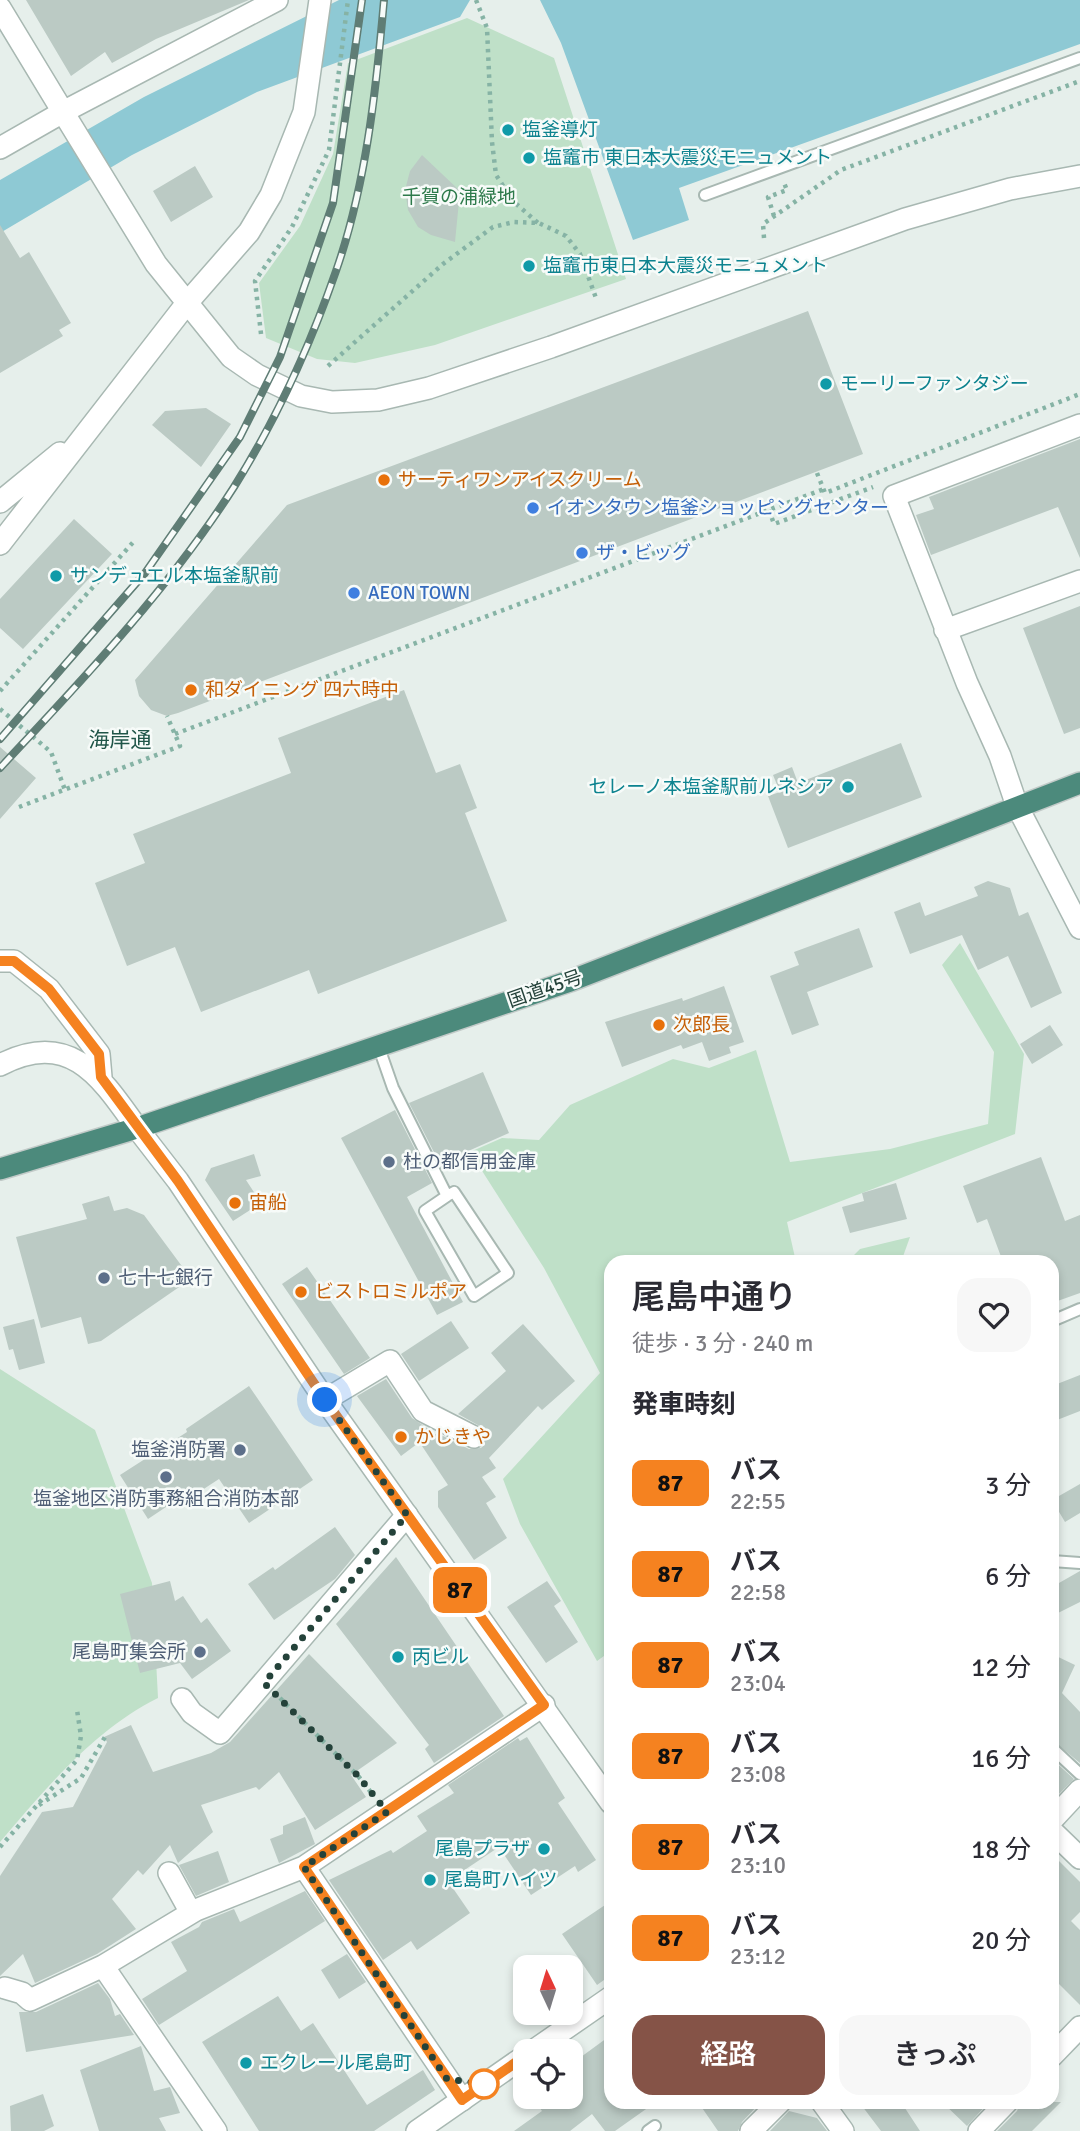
<!DOCTYPE html>
<html lang="ja">
<head>
<meta charset="utf-8">
<style>
  body { margin:0; font-family:Signika,"Noto Sans JP",sans-serif; background:#f7f7f7; color:#2b2b33; height:100vh; display:flex; flex-direction:column; font-size:26px; white-space:nowrap }
  * { box-sizing:border-box; margin:0 }
  p { font-size:23px; color:#7c7c81 }
  .icon { flex:none; width:38px; height:38px; fill:none; stroke:currentColor; stroke-width:2; stroke-linecap:round; stroke-linejoin:round }
  .map { position:relative; flex:1; overflow:hidden }
  .sheet { position:absolute; left:604px; top:1255px; width:455px; height:854px; display:flex; flex-direction:column; background:#fff; border-radius:21px; box-shadow:0 4px 10px #0003 }
  .sheet>* { flex:none }
  .badge { padding:0 14px; border-radius:10px; font-size:24px; line-height:46px }
  .needle { width:46px; rotate:356deg }
  .fabs { position:absolute; left:513px; top:1955px; display:grid; gap:14px }
  .fabs a { display:grid; place-items:center; width:70px; height:70px; border-radius:14px; background:#fff; box-shadow:0 4px 10px #0003; font-size:35px }
  .you { position:absolute; width:35px; height:35px; margin:-18px; border:5px solid #fff; border-radius:50%; background:#1a73e8; box-shadow:0 0 0 10px #1a73e833 }
  .map>.badge { position:absolute; translate:-50% -50%; box-shadow:0 0 0 4px #fff }
  h2 { padding:0 28px; font-size:26px; line-height:63px }
  .round { display:grid; place-items:center; flex:none; width:74px; height:74px; border-radius:21px; background:#f7f7f7 }
  .overview { display:flex; align-items:center; justify-content:space-between; height:119px; padding:0 28px }
  h1 { font-size:33px; font-weight:600; line-height:52px }
  .cta { display:flex; gap:14px; margin-top:auto; padding:14px 28px }
  .cta a { flex:1; height:80px; border-radius:21px; background:#855347; color:#fff; font-size:28px; font-weight:600; line-height:80px; text-align:center }
  .cta a+a { background:#f7f7f7; color:#2b2b33 }
  ul { padding:0; list-style:none }
  li { display:flex; align-items:center; gap:21px; height:91px; padding:0 28px }
  li div { flex:1 }
  li b { display:block; font-size:26px }
  li em { font-style:normal }
  li .badge { min-width:77px; font-weight:700; text-align:center }
  .map>svg:first-child { display:block }
</style>
</head>
<body>
<div class="map">
<svg width="1080" height="2131" viewBox="0 0 1080 2131">
  <rect width="100%" height="100%" fill="#e6efeb"/>
  <path fill="#bfe0c8" d="M 467,18 L 554,58 L 626,279 L 435,345 L 355,363 L 317,359 L 266,338 L 259,283 L 300,226 L 333,154 L 348,63 Z
    M 960,943 L 1024,1054 L 1015,1134 L 787,1222 L 796,1262 L 611,1262 L 611,1651 L 597,1661 L 520,1524 L 503,1479 L 600,1373 L 544,1268 L 470,1152 L 502,1138 L 539,1140 L 570,1105 L 673,1059 L 709,1068 L 756,1050 L 790,1162 L 890,1149 L 988,1124 L 994,1052 L 942,965 Z
    M 910,1237 L 901,1262 L 847,1262 L 860,1249 Z
    M 0,1369 L 95,1430 L 152,1583 L 158,1698 C 94,1730 46,1788 0,1842 Z"/>
  <path fill="#8ec9d4" d="M 339,0 L 470,0 L 460,17 L 257,92 L 132,155 L 0,233 L 0,180 L 144,97 Z
    M 540,0 L 1080,0 L 1080,44 L 679,188 L 689,220 L 633,240 L 561,43 Z"/>
  <path fill="#bbcac4" d="M 26,0 L 249,0 L 156,39 L 112,63 L 105,52 L 71,76 Z
    M 422,155 L 460,191 L 455,242 L 431,235 L 418,227 L 408,210 L 405,190 L 410,171 Z
    M 195,166 L 213,197 L 171,222 L 153,191 Z
    M 0,225 L 20,258 L 29,252 L 71,323 L 59,330 L 63,336 L 0,373 Z
    M 808,311 L 863,454 L 178,713 L 167,716 L 151,710 L 139,696 L 135,680 L 287,505 Z
    M 206,408 L 231,424 L 201,467 L 152,425 L 165,411 Z
    M 1080,439 L 1080,558 L 1058,507 L 931,555 L 916,515 L 934,509 L 929,497 Z
    M 74,519 L 112,554 L 23,649 L 0,628 L 0,599 Z
    M 1080,606 L 1080,728 L 1064,734 L 1023,628 Z
    M 404,690 L 436,773 L 460,764 L 477,808 L 465,813 L 507,921 L 318,994 L 309,970 L 201,1012 L 175,947 L 127,966 L 95,883 L 145,863 L 133,834 L 291,773 L 278,738 Z
    M 901,743 L 922,797 L 788,848 L 768,796 L 780,792 L 773,775 L 792,767 L 798,783 Z
    M 0,747 L 36,778 L 0,819 Z
    M 988,881 L 1010,888 L 1019,916 L 1028,912 L 1062,993 L 1031,1008 L 1008,956 L 978,970 L 962,935 L 910,954 L 894,912 L 920,902 L 925,916 L 978,896 L 974,887 Z
    M 859,928 L 873,967 L 807,992 L 819,1025 L 792,1035 L 770,976 L 799,965 L 794,952 Z
    M 724,986 L 744,1042 L 729,1047 L 731,1053 L 709,1061 L 702,1042 L 683,1049 L 681,1045 L 622,1067 L 605,1022 L 682,998 L 683,1001 Z
    M 1050,1025 L 1063,1045 L 1032,1064 L 1020,1044 Z
    M 483,1072 L 509,1133 L 466,1152 L 469,1159 L 443,1170 L 409,1103 Z
    M 395,1110 L 432,1183 L 407,1197 L 463,1302 L 437,1315 L 341,1138 Z
    M 254,1154 L 261,1176 L 246,1180 L 261,1203 L 233,1221 L 205,1180 L 211,1168 Z
    M 1041,1157 L 1065,1221 L 1080,1215 L 1080,1293 L 1052,1303 L 1052,1262 L 1003,1262 L 987,1219 L 977,1223 L 963,1186 Z
    M 896,1183 L 907,1219 L 850,1233 L 842,1207 L 864,1201 L 862,1193 Z
    M 109,1196 L 114,1211 L 127,1208 L 144,1215 L 184,1269 L 178,1274 L 185,1283 L 101,1341 L 88,1344 L 81,1317 L 41,1328 L 16,1237 L 87,1219 L 82,1204 Z
    M 307,1267 L 370,1358 L 344,1374 L 282,1284 Z
    M 34,1319 L 45,1363 L 19,1370 L 13,1349 L 9,1350 L 3,1327 Z
    M 451,1321 L 469,1348 L 419,1381 L 401,1354 Z
    M 523,1324 L 575,1381 L 542,1410 L 538,1406 L 489,1458 L 496,1468 L 482,1477 L 496,1497 L 486,1503 L 507,1538 L 474,1560 L 438,1507 L 438,1491 L 448,1485 L 422,1446 L 437,1433 L 469,1449 L 481,1448 L 485,1444 L 485,1429 L 458,1414 L 506,1371 L 491,1353 Z
    M 1080,1375 L 1080,1411 L 1052,1422 L 1052,1386 Z
    M 386,1379 L 412,1418 L 433,1432 L 401,1456 L 357,1396 Z
    M 249,1386 L 313,1480 L 249,1523 L 219,1479 L 196,1494 L 193,1489 L 148,1519 L 120,1475 L 187,1432 L 186,1429 Z
    M 1080,1484 L 1080,1513 L 1065,1522 L 1052,1500 Z
    M 335,1527 L 355,1555 L 335,1579 L 274,1620 L 248,1584 L 273,1567 L 275,1570 Z
    M 396,1557 L 504,1716 L 434,1763 L 425,1749 L 429,1745 L 336,1624 Z
    M 1080,1571 L 1080,1602 L 1052,1616 L 1052,1587 Z
    M 170,1581 L 175,1601 L 183,1596 L 201,1623 L 207,1618 L 231,1651 L 192,1679 L 180,1663 L 140,1673 L 120,1594 Z
    M 547,1581 L 561,1601 L 554,1606 L 578,1642 L 546,1663 L 507,1607 Z
    M 309,1654 L 397,1743 L 351,1775 L 366,1797 L 315,1830 L 279,1772 L 259,1790 L 256,1787 L 201,1805 L 213,1832 L 178,1863 L 170,1845 L 143,1875 L 138,1870 L 112,1899 L 136,1929 L 97,1954 L 35,1983 L 23,1954 L 0,1976 L 0,1876 L 42,1812 L 73,1807 L 107,1742 L 104,1737 L 131,1725 L 153,1772 L 211,1753 L 230,1742 Z
    M 1052,1654 L 1075,1665 L 1062,1693 L 1080,1712 L 1080,1763 L 1052,1740 Z
    M 527,1737 L 565,1798 L 558,1803 L 596,1860 L 578,1872 L 575,1866 L 531,1895 L 499,1847 L 448,1881 L 470,1913 L 417,1950 L 411,1941 L 383,1960 L 329,1880 L 391,1850 L 393,1853 L 427,1831 L 417,1816 L 454,1793 L 448,1785 L 518,1738 L 520,1741 Z
    M 1052,1759 L 1074,1779 L 1052,1801 Z
    M 305,1817 L 315,1844 L 279,1863 L 270,1839 L 283,1834 L 283,1826 Z
    M 218,1851 L 229,1882 L 196,1896 L 179,1865 Z
    M 1052,1854 L 1080,1882 L 1080,1912 L 1071,1921 L 1080,1930 L 1080,2005 L 1052,1977 Z
    M 305,1891 L 325,1921 L 159,2025 L 142,1999 L 187,1971 L 171,1942 L 199,1927 L 202,1922 L 234,1909 L 240,1922 Z
    M 611,1901 L 611,1975 L 597,1985 L 562,1934 Z
    M 347,1954 L 366,1982 L 339,1999 L 321,1970 Z
    M 98,1983 L 110,1999 L 115,2016 L 120,2014 L 134,2035 L 26,2052 L 19,2012 L 36,2012 Z
    M 278,1996 L 301,2031 L 313,2023 L 367,2105 L 423,2070 L 435,2090 L 374,2131 L 259,2131 L 202,2042 Z
    M 611,2035 L 611,2102 L 656,2102 L 615,2131 L 605,2131 L 592,2114 L 570,2131 L 514,2131 L 542,2111 L 531,2096 L 570,2096 L 570,2065 Z
    M 141,2046 L 154,2091 L 170,2087 L 180,2113 L 159,2118 L 166,2131 L 99,2131 L 80,2070 Z
    M 43,2094 L 54,2126 L 44,2131 L 11,2131 L 10,2106 Z
    M 698,2102 L 750,2102 L 759,2104 L 742,2122 L 738,2131 L 718,2131 Z
    M 859,2102 L 901,2102 L 920,2131 L 881,2131 Z
    M 942,2102 L 989,2102 L 967,2126 Z
    M 1020,2102 L 1061,2102 L 1032,2131 L 997,2131 L 1017,2111 Z
    M 789,2111 L 817,2118 L 827,2131 L 770,2131 Z"/>
  <g fill="none" stroke-linecap="round" stroke-linejoin="round">
    <g stroke="#a8b8b2" stroke-width="14">
      <path id="service" d="M 705,195 L 1080,58
        M 378,1045 L 393,1088 L 447,1196 L 454,1192 L 508,1273 L 474,1296 L 425,1211 L 447,1196
        M 1052,1321 L 1080,1309
        M 1052,1561 L 1080,1563
        M 1052,1748 L 1080,1774
        M 648,2131 L 655,2126"/>
    </g>
    <g stroke="#a8b8b2" stroke-width="24">
      <path id="minor" d="M 0,8 L 63,112 L 277,0
        M 945,630 L 1080,581
        M 1017,806 L 1000,756 L 967,683 L 894,496 L 1080,425
        M 0,961 L 14,961 L 49,989 L 99,1054 L 101,1077
        M 0,1065 C 70,1029 100,1076 137,1128
        M 325,1400 L 390,1361 L 423,1411 L 474,1437
        M 182,1699 L 192,1713 L 220,1733 L 407,1515
        M 1052,1820 L 1080,1790
        M 1052,1831 L 1080,1858
        M 304,1867 L 462,2100
        M 169,1873 L 191,1913
        M 103,1966 L 216,2131
        M 5,1988 L 22,1993 L 30,2000 L 103,1966 L 196,1910 L 304,1867 L 544,1705
        M 1052,2056 L 1080,2027
        M 751,2131 L 780,2102
        M 979,2131 L 1007,2102"/>
    </g>
    <g stroke="#a8b8b2" stroke-width="24">
      <path id="tertiary" d="M 0,148 L 63,112 L 156,264 L 231,357 L 257,375 L 301,396 L 332,402 L 378,400 L 429,388 L 551,347 L 905,219 L 1010,189 L 1080,176
        M 0,502 L 60,453
        M 0,544 L 187,303 L 249,232 L 271,195 L 304,112 L 320,0
        M 1017,806 L 1080,928
        M 137,1128 L 178,1181 L 325,1400 L 611,1803
        M 533,2051 L 611,1997
        M 822,2102 L 843,2131
        M 417,2131 L 525,2056"/>
    </g>
    <g stroke="#c2cac8" stroke-width="24">
      <path id="trunk" d="M 0,1169 L 137,1128 L 570,981 L 1080,783"/>
    </g>
    <path stroke="#86b3a5" stroke-width="4.5" stroke-dasharray="3.5 5" stroke-linecap="butt" d="M 476,0 L 487,28 L 492,142 L 496,175 L 513,201 L 538,223
      M 774,216 L 768,197 L 787,190 L 784,183
      M 764,238 L 763,224 L 841,170 L 1080,81
      M 261,334 L 255,281 L 292,227 L 329,150 L 348,0
      M 328,366 L 443,264 L 493,227 L 514,222 L 539,223 L 566,236 L 580,254 L 596,298
      M 817,473 L 825,493 L 1080,394
      M 769,510 L 774,524 L 873,487
      M 0,691 L 136,539
      M 0,709 L 51,752 L 65,790
      M 175,734 L 824,489
      M 19,807 L 180,746 L 167,716
      M 280,1698 L 359,1777 L 373,1795
      M 39,1805 L 81,1778 L 105,1737
      M 0,1847 L 77,1760 L 81,1736 L 77,1710"/>
    <use href="#service" stroke="#fff" stroke-width="10"/>
    <use href="#minor" stroke="#fff" stroke-width="21"/>
    <use href="#tertiary" stroke="#fff" stroke-width="21"/>
    <use href="#trunk" stroke="#4c8a7c" stroke-width="21"/>
    <g stroke="#5f7d75" stroke-width="8">
      <path id="rail" d="M 0,739 L 145,573 L 240,437 L 280,357 L 333,203 L 362,0
        M 0,768 C 83,679 168,590 234,487 C 276,420 310,346 336,271 C 366,185 376,91 384,0"/>
    </g>
    <use href="#rail" stroke="#f7fbf9" stroke-width="5" stroke-dasharray="16" stroke-linecap="butt"/>
  </g>
  <g fill="none" stroke-linecap="round" stroke-linejoin="round">
    <g stroke="#fff" stroke-width="16">
      <path id="line" d="M 0,961 L 14,961 L 49,989 L 99,1054 L 101,1077 L 178,1181 L 325,1400 L 544,1705 L 304,1867 L 462,2100 L 525,2056"/>
    </g>
    <use href="#line" stroke="#f58220" stroke-width="10"/>
    <path stroke="#24423a" stroke-width="7" stroke-dasharray="0 12.6" d="M 325,1400 L 407,1515 L 264,1683 L 359,1777 L 387,1812 L 304,1867 L 447,2079 L 484,2084"/>
  </g>
  <g fill="#0f9aa8" stroke="#f7fbf9" stroke-width="2.5">
    <circle cx="508" cy="130" r="7"/>
    <circle cx="529" cy="158" r="7"/>
    <circle cx="529" cy="266" r="7"/>
    <circle cx="826" cy="384" r="7"/>
    <circle cx="56" cy="576" r="7"/>
    <circle cx="848" cy="787" r="7"/>
    <circle cx="398" cy="1657" r="7"/>
    <circle cx="544" cy="1849" r="7"/>
    <circle cx="430" cy="1880" r="7"/>
    <circle cx="246" cy="2063" r="7"/>
  </g>
  <g fill="#e8710a" stroke="#f7fbf9" stroke-width="2.5">
    <circle cx="384" cy="480" r="7"/>
    <circle cx="191" cy="690" r="7"/>
    <circle cx="659" cy="1025" r="7"/>
    <circle cx="235" cy="1203" r="7"/>
    <circle cx="301" cy="1292" r="7"/>
    <circle cx="401" cy="1437" r="7"/>
  </g>
  <g fill="#3f7fe0" stroke="#f7fbf9" stroke-width="2.5">
    <circle cx="533" cy="508" r="7"/>
    <circle cx="582" cy="553" r="7"/>
    <circle cx="354" cy="593" r="7"/>
  </g>
  <g fill="#5c6f8a" stroke="#f7fbf9" stroke-width="2.5">
    <circle cx="389" cy="1162" r="7"/>
    <circle cx="104" cy="1278" r="7"/>
    <circle cx="240" cy="1450" r="7"/>
    <circle cx="166" cy="1477" r="7"/>
    <circle cx="200" cy="1652" r="7"/>
  </g>
  <circle fill="#fff" stroke="#f58220" stroke-width="3.5" cx="484" cy="2084" r="14"/>
  <g text-anchor="middle" dominant-baseline="central" stroke-width="5" stroke-linejoin="round" paint-order="stroke">
    <g font-size="19" fill="#0d838f" stroke="#f7fbf9" text-anchor="start">
      <text x="522" y="130">塩釜導灯</text>
      <text x="543" y="158">塩竈市 東日本大震災モニュメント</text>
      <text x="543" y="266">塩竈市東日本大震災モニュメント</text>
      <text x="840" y="384">モーリーファンタジー</text>
      <text x="70" y="576">サンデュエル本塩釜駅前</text>
      <text x="834" y="787" text-anchor="end">セレーノ本塩釜駅前ルネシア</text>
      <text x="412" y="1657">丙ビル</text>
      <text x="530" y="1849" text-anchor="end">尾島プラザ</text>
      <text x="444" y="1880">尾島町ハイツ</text>
      <text x="260" y="2063">エクレール尾島町</text>
    </g>
    <g font-size="19" fill="#2d7a4b" stroke="#f7fbf9">
      <text x="459" y="197">千賀の浦緑地</text>
    </g>
    <g font-size="19" fill="#c56008" stroke="#f7fbf9" text-anchor="start">
      <text x="398" y="480">サーティワンアイスクリーム</text>
      <text x="205" y="690">和ダイニング 四六時中</text>
      <text x="673" y="1025">次郎長</text>
      <text x="249" y="1203">宙船</text>
      <text x="315" y="1292">ビストロミルポア</text>
      <text x="415" y="1437">かじきや</text>
    </g>
    <g font-size="19" fill="#366cbe" stroke="#f7fbf9" text-anchor="start">
      <text x="547" y="508">イオンタウン塩釜ショッピングセンター</text>
      <text x="596" y="553">ザ・ビッグ</text>
      <text x="368" y="593">AEON TOWN</text>
    </g>
    <g font-size="19" fill="#24423a" stroke="#f7fbf9">
      <text transform="translate(545 989) rotate(-19)">国道45号</text>
    </g>
    <g font-size="19" fill="#4e5e75" stroke="#f7fbf9" text-anchor="start">
      <text x="403" y="1162">杜の都信用金庫</text>
      <text x="118" y="1278">七十七銀行</text>
      <text x="226" y="1450" text-anchor="end">塩釜消防署</text>
      <text x="166" y="1499" text-anchor="middle">塩釜地区消防事務組合消防本部</text>
      <text x="186" y="1652" text-anchor="end">尾島町集会所</text>
    </g>
    <g font-size="21" fill="#1f5548" stroke="#f7fbf9">
      <text x="120" y="740">海岸通</text>
    </g>
  </g>
</svg>
<div class="fabs">
<a><svg class="needle" viewBox="-14 -14 28 28"><path d="M0-13l5 13h-10z" fill="#e53935"/><path d="M0 13l5-13h-10z" fill="#7c7c81"/></svg></a>
<a><svg class="icon" aria-label="locate" viewBox="0 0 24 24"><circle cx="12" cy="12" r="6"/><path d="M12 2v4M12 18v4M2 12h4M18 12h4"/></svg></a>
</div>
<div class="you" style="left:325px;top:1400px"></div>
<b class="badge" style="left:460px;top:1590px;background:#f58220;color:#111">87</b>
<section class="sheet">
<div class="overview"><div><h1>尾島中通り</h1><p>徒歩 · 3 分 · 240 m</p></div><a class="round"><svg class="icon" aria-label="heart" viewBox="0 0 24 24"><path d="M12 20l-8-8c-3-5 5-10 8-4 3-6 11-1 8 4z"/></svg></a></div>
<h2>発車時刻</h2>
<ul>
<li><span class="badge" style="background:#f58220;color:#111">87</span><div><b>バス</b><p>22:55</p></div><em>3 分</em></li>
<li><span class="badge" style="background:#f58220;color:#111">87</span><div><b>バス</b><p>22:58</p></div><em>6 分</em></li>
<li><span class="badge" style="background:#f58220;color:#111">87</span><div><b>バス</b><p>23:04</p></div><em>12 分</em></li>
<li><span class="badge" style="background:#f58220;color:#111">87</span><div><b>バス</b><p>23:08</p></div><em>16 分</em></li>
<li><span class="badge" style="background:#f58220;color:#111">87</span><div><b>バス</b><p>23:10</p></div><em>18 分</em></li>
<li><span class="badge" style="background:#f58220;color:#111">87</span><div><b>バス</b><p>23:12</p></div><em>20 分</em></li>
</ul>
<div class="cta"><a>経路</a><a>きっぷ</a></div>
</section>
</div>
</body>
</html>
